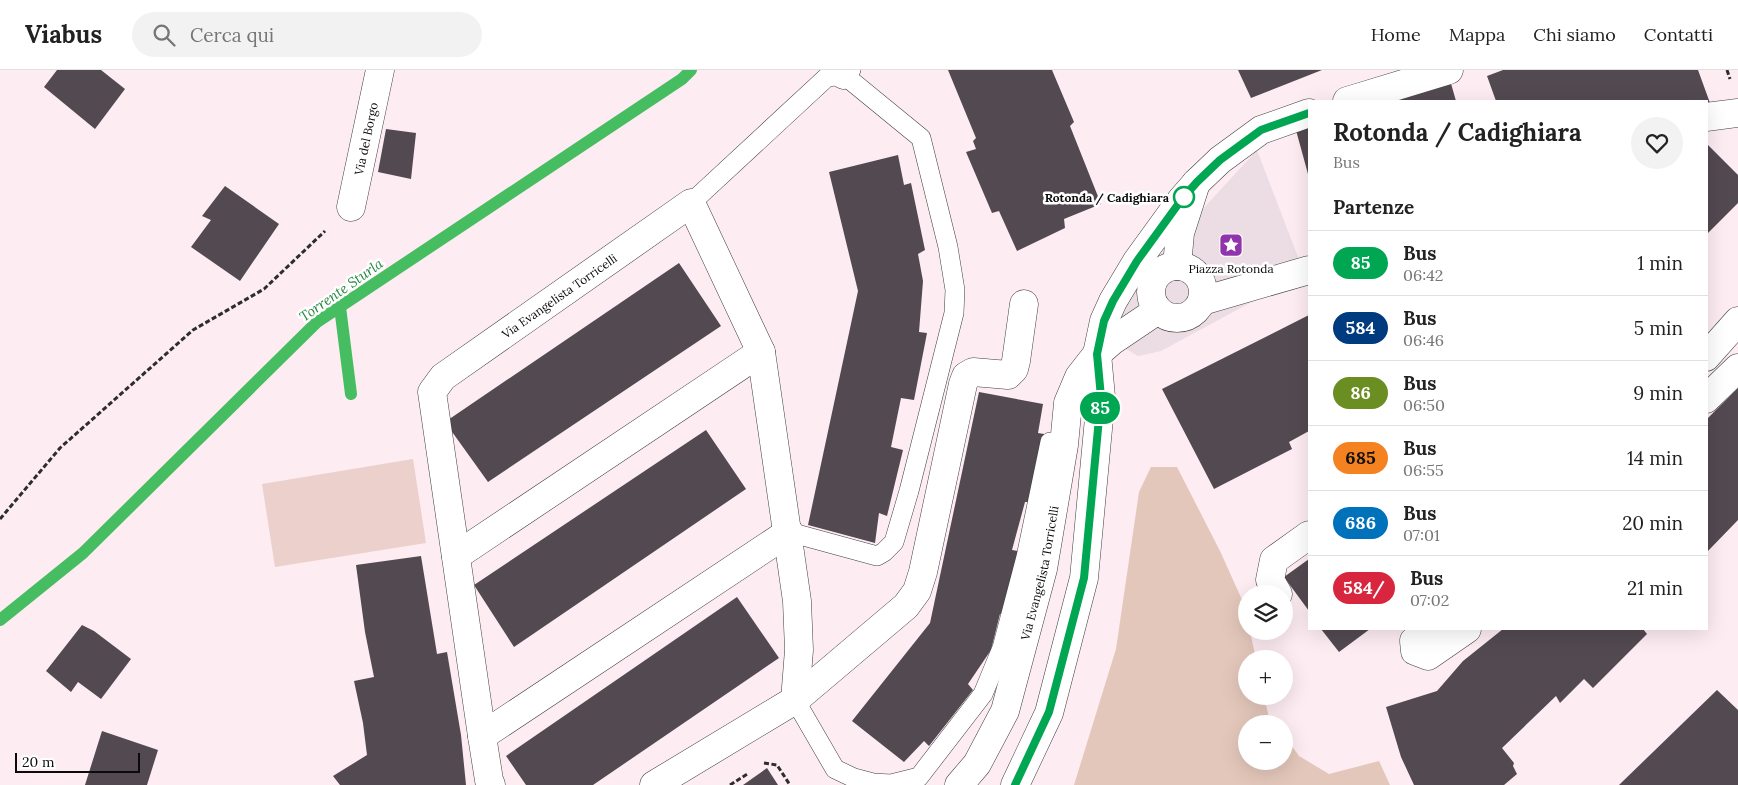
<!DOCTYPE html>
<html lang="it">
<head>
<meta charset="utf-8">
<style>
  body { margin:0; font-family:Lora,serif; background:#f2f2f2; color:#222; height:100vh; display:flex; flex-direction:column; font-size:19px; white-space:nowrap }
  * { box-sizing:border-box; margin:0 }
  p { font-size:16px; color:#767676 }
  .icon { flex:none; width:28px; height:28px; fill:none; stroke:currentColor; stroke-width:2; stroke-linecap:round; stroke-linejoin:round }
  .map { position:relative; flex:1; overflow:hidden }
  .panel { position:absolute; left:1308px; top:30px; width:400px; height:530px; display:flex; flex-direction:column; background:#fff; border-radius:0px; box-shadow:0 5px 20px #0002 }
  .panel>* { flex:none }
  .badge { padding:0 10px; border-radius:16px; font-size:18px; line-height:32px }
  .buttons { position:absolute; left:1238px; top:515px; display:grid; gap:10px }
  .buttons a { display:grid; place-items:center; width:55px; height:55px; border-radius:50%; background:#fff; box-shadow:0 5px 20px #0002; font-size:25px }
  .scale { position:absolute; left:15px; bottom:12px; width:125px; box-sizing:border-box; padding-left:5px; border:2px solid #0b0b0b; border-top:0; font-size:14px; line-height:18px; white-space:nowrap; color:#0b0b0b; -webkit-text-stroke:4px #fff; paint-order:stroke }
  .map>.badge { position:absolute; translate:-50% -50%; box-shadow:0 0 0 2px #fff }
  h2 { padding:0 25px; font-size:19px; line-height:45px }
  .round { display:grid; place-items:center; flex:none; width:52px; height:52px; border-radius:26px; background:#f2f2f2 }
  .overview { display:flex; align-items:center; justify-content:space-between; height:85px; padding:0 25px }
  h1 { font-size:24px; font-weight:700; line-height:38px }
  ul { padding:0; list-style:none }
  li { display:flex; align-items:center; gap:15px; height:65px; padding:0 25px; border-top:1px solid #e0e0e0 }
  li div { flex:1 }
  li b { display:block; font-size:19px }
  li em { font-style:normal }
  li .badge { min-width:55px; font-weight:700; text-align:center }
  header { display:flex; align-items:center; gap:30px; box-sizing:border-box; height:70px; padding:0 25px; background:#fff; border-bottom:1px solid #e0e0e0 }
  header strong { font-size:24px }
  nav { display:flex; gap:28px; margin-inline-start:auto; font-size:18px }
  .search { width:350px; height:45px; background:#f2f2f2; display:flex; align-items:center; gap:12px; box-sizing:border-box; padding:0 18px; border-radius:28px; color:#767676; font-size:19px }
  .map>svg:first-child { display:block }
</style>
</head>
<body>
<header>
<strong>Viabus</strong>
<div class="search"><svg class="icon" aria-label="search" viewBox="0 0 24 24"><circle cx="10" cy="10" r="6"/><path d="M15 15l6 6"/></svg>Cerca qui</div>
<nav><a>Home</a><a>Mappa</a><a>Chi siamo</a><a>Contatti</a></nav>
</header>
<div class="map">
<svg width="1738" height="715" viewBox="0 0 1738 715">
  <rect width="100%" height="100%" fill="#fdecf2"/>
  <path fill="#e3c7ba" d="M 1151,397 L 1177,397 L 1220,481 L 1243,532 L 1246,546 L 1246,561 L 1250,561 L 1256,589 L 1246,589 L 1246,626 L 1264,626 L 1269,648 L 1274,654 L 1246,654 L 1246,691 L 1284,691 L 1284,665 L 1299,686 L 1329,704 L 1379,691 L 1390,715 L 1074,715 L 1116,579 L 1139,422 Z"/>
  <path fill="#ebd0cb" d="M 413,389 L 426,473 L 275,497 L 262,414 Z"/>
  <path fill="#ebdde3" d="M 1257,80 L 1298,187 L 1299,202 L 1294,209 L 1161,281 L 1138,286 L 1112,271 L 1127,232 L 1155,191 Z"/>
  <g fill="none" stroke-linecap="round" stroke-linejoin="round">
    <path stroke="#46bd61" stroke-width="12" d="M 340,237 L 351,324
      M 0,550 L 83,483 L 317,252 L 682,9 L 691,0"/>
  </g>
  <path fill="#534951" d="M 57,0 L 101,0 L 125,19 L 95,59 L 44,17 Z
    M 948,0 L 1052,0 L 1074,52 L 1070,56 L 1101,134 L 1064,149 L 1065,158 L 1017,181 L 999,141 L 992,143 L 966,82 L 976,79 L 973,71 L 976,68 Z
    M 1238,0 L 1322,0 L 1251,28 Z
    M 1503,0 L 1698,0 L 1710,33 L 1706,34 L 1706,31 L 1496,31 L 1487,6 Z
    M 1450,10 L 1456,31 L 1376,31 Z
    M 1309,49 L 1309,103 L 1308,104 L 1294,53 Z
    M 386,59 L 416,63 L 411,109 L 378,102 Z
    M 1706,73 L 1738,105 L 1738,133 L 1706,165 Z
    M 898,85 L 904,115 L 911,113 L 925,180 L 918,184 L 923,211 L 919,262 L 927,263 L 914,330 L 901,328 L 891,377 L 903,380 L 887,446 L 879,443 L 875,473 L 808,455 L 858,221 L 829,102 Z
    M 225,116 L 279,154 L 240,211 L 191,177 L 211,150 L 202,146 Z
    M 679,193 L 721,256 L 488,412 L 445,352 Z
    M 1309,245 L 1309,361 L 1289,372 L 1292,379 L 1214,419 L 1162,319 Z
    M 1738,318 L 1738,450 L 1706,483 L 1706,350 Z
    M 979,322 L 1043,334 L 1038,363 L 1044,364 L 1031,432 L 1025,432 L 1012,480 L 1018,481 L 1006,545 L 1000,544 L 991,580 L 968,614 L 973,620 L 929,676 L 924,671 L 904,692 L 852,651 L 930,553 Z
    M 706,360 L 746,419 L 514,577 L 474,515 Z
    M 421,486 L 437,584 L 447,582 L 461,665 L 466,715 L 340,715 L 333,706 L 367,685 L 363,653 L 354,611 L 374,607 L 365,562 L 356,495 Z
    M 1309,489 L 1309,541 L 1284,507 Z
    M 737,527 L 779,588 L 593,715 L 526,715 L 506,686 Z
    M 82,555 L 94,561 L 131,589 L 101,629 L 78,612 L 71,622 L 46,601 Z
    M 1321,559 L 1370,559 L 1339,582 Z
    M 1503,559 L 1643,559 L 1647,564 L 1593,618 L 1584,609 L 1560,633 L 1556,626 L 1502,678 L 1514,693 L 1513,696 L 1517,704 L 1504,715 L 1414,715 L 1401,687 L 1386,637 L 1437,621 L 1463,591 Z
    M 1717,620 L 1738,640 L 1738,715 L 1619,715 Z
    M 102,661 L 158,680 L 147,715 L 85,715 Z
    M 767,698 L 778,715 L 743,715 Z"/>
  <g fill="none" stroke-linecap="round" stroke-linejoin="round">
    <g stroke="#3e3e3e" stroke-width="20">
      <path id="service" d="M 691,133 L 827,7 L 844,5 L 851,0
        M 789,462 L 877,486 L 884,482 L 894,472 L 909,421 L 954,243 L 955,220 L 948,177 L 921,68 L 844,5
        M 795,630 L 835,699 L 854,708 L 873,713 L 891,714 L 919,707 L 983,624 L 1002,578 L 1026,487 L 1050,372"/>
    </g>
    <g stroke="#3e3e3e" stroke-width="29">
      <g id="pedestrian">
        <path d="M 840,0 L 844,5"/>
        <path id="s1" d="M 351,137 L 380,0"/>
      </g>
    </g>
    <g stroke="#3e3e3e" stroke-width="29">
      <g id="minor">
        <path d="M 1706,47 L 1738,43"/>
        <path d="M 1177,196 L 1180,163 L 1196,113"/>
        <circle cx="1177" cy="222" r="26"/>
        <path d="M 1202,231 L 1309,200"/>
        <path d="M 1706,287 L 1738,251"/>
        <path d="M 1706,329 L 1738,298"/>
        <path d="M 456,486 L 761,282"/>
        <path d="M 1278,524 L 1270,510 L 1274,490 L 1309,465"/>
        <path d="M 1428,559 L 1414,571 L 1415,581 L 1428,586 L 1467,559"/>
        <path d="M 795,630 L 906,536 L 917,521 L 923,502 L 963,314 L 966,306 L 973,302 L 1008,305 L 1014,299 L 1016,291 L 1024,234"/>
        <path d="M 482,666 L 789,462"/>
        <path id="s2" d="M 491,715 L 489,710 L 482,666 L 432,322 L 443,307 L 691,133 L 761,282 L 797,531 L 799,580 L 795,630 L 654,715"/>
        <path id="s3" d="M 959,715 L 977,694 L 1005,641 L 1043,499 L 1064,375 L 1068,333 L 1079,307 L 1097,284 L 1112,271 L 1158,240"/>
      </g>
    </g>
    <g stroke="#3e3e3e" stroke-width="29">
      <path id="tertiary" d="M 1347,31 L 1449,0
        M 1015,715 L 1049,643 L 1084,508 L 1101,327 L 1097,284 L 1104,251 L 1113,231 L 1137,191 L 1182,129 L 1197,112 L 1220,90 L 1261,60 L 1309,43"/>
    </g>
    <path stroke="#2d2d2d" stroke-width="3" stroke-dasharray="5 2.5" stroke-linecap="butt" d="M 1727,0 L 1730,9
      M 0,449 L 60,378 L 193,260 L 264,219 L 325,161
      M 764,693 L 777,695 L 790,715
      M 730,715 L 749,703"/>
    <use href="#service" stroke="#fff" stroke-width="19"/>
    <use href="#pedestrian" stroke="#fff" stroke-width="28"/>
    <use href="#minor" stroke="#fff" stroke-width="28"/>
    <use href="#tertiary" stroke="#fff" stroke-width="28"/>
  </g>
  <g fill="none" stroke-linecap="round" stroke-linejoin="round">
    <g stroke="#fff" stroke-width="11">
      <path id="line" d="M 1015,715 L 1049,642 L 1084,508 L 1101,327 L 1097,284 L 1104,251 L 1113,231 L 1137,191 L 1182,129 L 1197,112 L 1220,90 L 1261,60 L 1309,43"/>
    </g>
    <use href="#line" stroke="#00a651" stroke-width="8"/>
  </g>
  <defs>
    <g id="sight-square" transform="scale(1.25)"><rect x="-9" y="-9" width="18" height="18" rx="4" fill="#9134ab" stroke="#fff"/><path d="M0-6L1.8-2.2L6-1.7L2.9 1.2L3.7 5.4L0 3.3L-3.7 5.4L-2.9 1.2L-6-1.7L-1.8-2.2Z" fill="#fff"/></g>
  </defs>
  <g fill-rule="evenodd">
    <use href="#sight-square" x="1231" y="175"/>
  </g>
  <circle fill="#fff" stroke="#00a651" stroke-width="2.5" cx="1184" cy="127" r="10"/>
  <g text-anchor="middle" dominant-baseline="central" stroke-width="5" stroke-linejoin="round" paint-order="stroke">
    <g font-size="12" fill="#0b0b0b" stroke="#fff">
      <text stroke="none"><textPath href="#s1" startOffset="70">Via del Borgo</textPath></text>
      <text stroke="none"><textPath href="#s2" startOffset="558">Via Evangelista Torricelli</textPath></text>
      <text stroke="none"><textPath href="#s3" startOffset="230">Via Evangelista Torricelli</textPath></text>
    </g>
    <g font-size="12" font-weight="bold" fill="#0b0b0b" stroke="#fff" text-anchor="end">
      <text x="1169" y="127">Rotonda / Cadighiara</text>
    </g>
    <g font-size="12" fill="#0b0b0b" stroke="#fff">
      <text x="1231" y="198">Piazza Rotonda</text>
    </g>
    <g font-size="14" font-style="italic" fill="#23883e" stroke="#fff">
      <text transform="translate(341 220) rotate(-35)">Torrente Sturla</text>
    </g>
  </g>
</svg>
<div class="buttons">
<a><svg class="icon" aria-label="layers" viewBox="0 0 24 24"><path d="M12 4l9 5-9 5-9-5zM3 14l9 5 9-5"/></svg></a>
<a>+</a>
<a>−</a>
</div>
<div class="scale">20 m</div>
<b class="badge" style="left:1100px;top:338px;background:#00a651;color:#fff">85</b>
<section class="panel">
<div class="overview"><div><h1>Rotonda / Cadighiara</h1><p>Bus</p></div><a class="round"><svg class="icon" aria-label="heart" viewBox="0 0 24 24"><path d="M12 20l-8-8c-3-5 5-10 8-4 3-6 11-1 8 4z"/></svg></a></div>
<h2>Partenze</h2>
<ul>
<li><span class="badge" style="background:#00a651;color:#fff">85</span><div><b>Bus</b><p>06:42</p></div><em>1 min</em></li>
<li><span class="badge" style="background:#003b80;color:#fff">584</span><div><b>Bus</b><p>06:46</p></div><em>5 min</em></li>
<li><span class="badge" style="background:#6b8e23;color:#fff">86</span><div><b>Bus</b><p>06:50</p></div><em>9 min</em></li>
<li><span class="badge" style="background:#f58220;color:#111">685</span><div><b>Bus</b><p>06:55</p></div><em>14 min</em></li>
<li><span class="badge" style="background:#0072bc;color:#fff">686</span><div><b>Bus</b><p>07:01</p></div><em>20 min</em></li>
<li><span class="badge" style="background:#d7263d;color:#fff">584/</span><div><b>Bus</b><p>07:02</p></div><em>21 min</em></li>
</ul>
</section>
</div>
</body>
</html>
